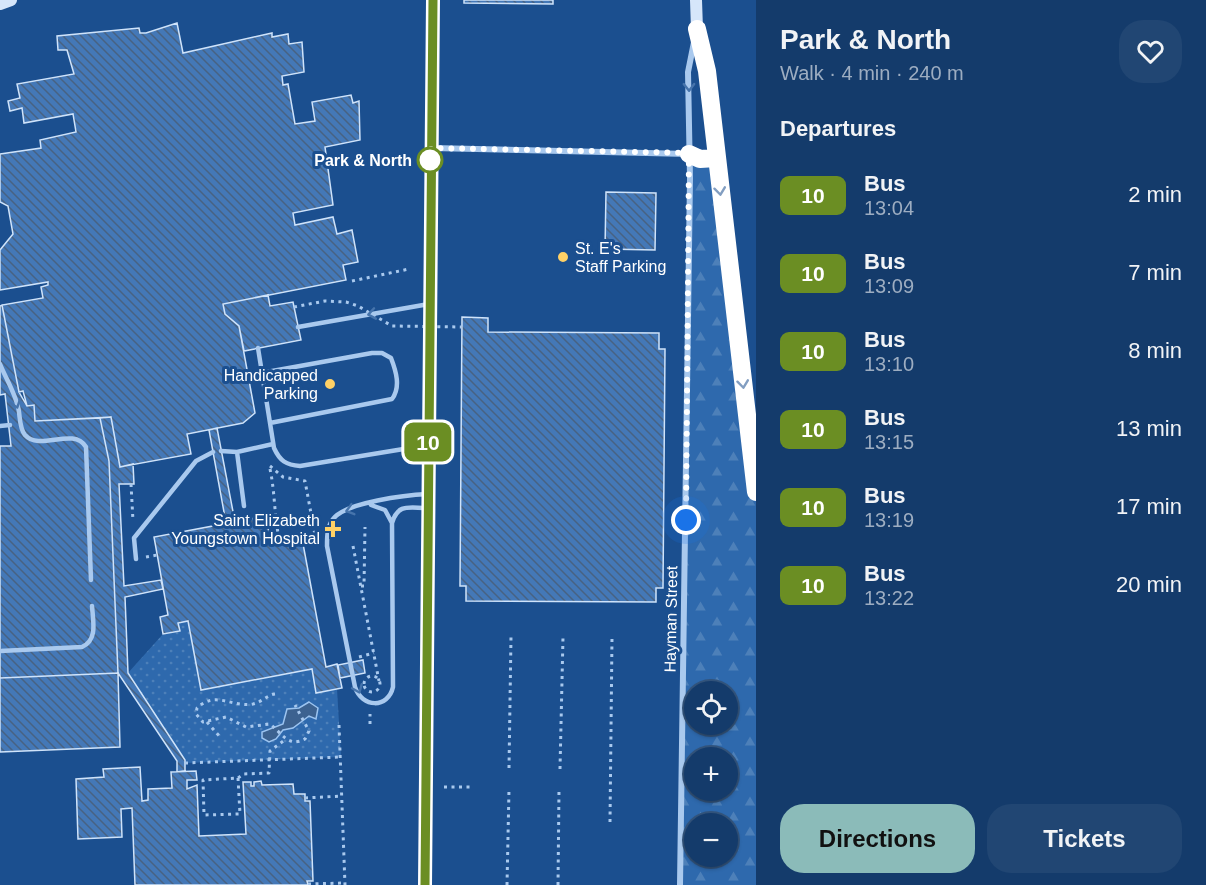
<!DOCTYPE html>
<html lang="en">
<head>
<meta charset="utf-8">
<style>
  body { margin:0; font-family:Arial,sans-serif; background:#214673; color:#f1f3f6; height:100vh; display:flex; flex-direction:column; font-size:22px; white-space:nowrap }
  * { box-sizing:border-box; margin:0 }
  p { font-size:20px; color:#9dadc1 }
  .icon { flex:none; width:33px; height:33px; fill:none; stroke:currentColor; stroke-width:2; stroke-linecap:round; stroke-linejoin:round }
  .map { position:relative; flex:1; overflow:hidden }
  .side { display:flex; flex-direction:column; background:#143b6b; width:450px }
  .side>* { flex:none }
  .badge { padding:0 12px; border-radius:9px; font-size:21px; line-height:39px }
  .buttons { position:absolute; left:684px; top:681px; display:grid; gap:12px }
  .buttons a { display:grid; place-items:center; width:54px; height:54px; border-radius:50%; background:#143b6b; box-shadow:0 2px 4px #0004,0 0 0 2px #33557e; font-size:30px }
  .you { position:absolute; width:30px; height:30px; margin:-15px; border:4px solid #fff; border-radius:50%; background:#1a73e8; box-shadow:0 0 0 9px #1a73e833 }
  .map>.badge { position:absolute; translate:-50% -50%; box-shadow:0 0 0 3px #fff }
  h2 { padding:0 24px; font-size:22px; line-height:54px }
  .round { display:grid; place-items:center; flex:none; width:63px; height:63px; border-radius:24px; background:#214673 }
  .head { display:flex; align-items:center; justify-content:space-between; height:102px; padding:0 24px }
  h1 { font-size:28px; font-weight:800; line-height:45px }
  .button { display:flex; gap:12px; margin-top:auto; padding:12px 24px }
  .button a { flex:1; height:69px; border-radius:24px; background:#8bbbb9; color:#111; font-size:24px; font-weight:800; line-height:69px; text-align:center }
  .button a+a { background:#214673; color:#f1f3f6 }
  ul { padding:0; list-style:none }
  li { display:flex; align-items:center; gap:18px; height:78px; padding:0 24px }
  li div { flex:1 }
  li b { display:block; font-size:22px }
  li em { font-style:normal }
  li .badge { min-width:66px; font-weight:700; text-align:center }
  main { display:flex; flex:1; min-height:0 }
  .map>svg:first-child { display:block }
</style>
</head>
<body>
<main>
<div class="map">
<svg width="756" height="885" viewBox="0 0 756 885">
  <defs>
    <pattern id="grass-dots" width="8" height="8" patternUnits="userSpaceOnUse" patternTransform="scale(1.5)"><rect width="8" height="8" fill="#2e69ad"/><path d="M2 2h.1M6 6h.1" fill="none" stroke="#4d80b9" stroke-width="1.8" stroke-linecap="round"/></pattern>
    <pattern id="forest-firs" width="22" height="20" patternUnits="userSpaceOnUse" patternTransform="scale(1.5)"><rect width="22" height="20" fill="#2e69ad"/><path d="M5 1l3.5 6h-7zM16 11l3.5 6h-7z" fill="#4d80b9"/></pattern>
    <pattern id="building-back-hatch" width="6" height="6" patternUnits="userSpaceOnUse" patternTransform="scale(1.5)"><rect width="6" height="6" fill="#4478b7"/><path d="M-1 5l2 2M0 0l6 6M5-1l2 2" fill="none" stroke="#486282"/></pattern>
  </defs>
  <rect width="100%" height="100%" fill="#1b4f8f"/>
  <path fill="url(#grass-dots)" d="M 188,621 L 201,690 L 312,669 L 316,693 L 337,689 L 341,757 L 185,763 L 128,673 L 163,634 L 180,631 L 178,623 Z"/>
  <path fill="url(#forest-firs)" fill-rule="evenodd" d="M 689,154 L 716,158 L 756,492 L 756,885 L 680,885 ZM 694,692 L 728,692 L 728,724 L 694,724 ZM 694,758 L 728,758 L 728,790 L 694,790 ZM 694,824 L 728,824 L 728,856 L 694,856 Z"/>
  <path fill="#3c6290" stroke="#9cc4f0" stroke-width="1.5" d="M 309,702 L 318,708 L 316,719 L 309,716 L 293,728 L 283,730 L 276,739 L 269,742 L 262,738 L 262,732 L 283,724 L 287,709 L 299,708 Z"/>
  <path fill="url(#building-back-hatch)" stroke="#cfe3fa" stroke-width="1.5" d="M 464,0 L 553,0 L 553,4 L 464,3 Z
    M 177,23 L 183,53 L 272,33 L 272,37 L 288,34 L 289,44 L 302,42 L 304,72 L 282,76 L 283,85 L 288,84 L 295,124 L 315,121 L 312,102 L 351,95 L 353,103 L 359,101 L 360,140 L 325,147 L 333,205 L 293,213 L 295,225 L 333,217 L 337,234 L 352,230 L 358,262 L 343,265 L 346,280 L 223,304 L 225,314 L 239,326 L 255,413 L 243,423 L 187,434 L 191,454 L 120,467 L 111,417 L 35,421 L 34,405 L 27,406 L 23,391 L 19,392 L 2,305 L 43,298 L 41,287 L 48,285 L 48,282 L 0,290 L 0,250 L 13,234 L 8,206 L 0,202 L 0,154 L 41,148 L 40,140 L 76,132 L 73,114 L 24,123 L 22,108 L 10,111 L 8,101 L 20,98 L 17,84 L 74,74 L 67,50 L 58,50 L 57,36 L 139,28 L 140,33 L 146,33 Z
    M 606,192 L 656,193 L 655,250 L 605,249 Z
    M 268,295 L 270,306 L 293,302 L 301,340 L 244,351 L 239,326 L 225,314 L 223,304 Z
    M 2,305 L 19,392 L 27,406 L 34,405 L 35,421 L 100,418 L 109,461 L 118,673 L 0,678 L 0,446 L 11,446 L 5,394 L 0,395 L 0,306 Z
    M 462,317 L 488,318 L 488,332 L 659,333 L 659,349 L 665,349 L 663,588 L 656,588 L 656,602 L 466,601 L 466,586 L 460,586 Z
    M 111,417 L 120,467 L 133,464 L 134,484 L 119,484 L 124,586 L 161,580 L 163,589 L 125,597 L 128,673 L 185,760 L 185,771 L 177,772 L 177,761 L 118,673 L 109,461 L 100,418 Z
    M 217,428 L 235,522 L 226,523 L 209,430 Z
    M 266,516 L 270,539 L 301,533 L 326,667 L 337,664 L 342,688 L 316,693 L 312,669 L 201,690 L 188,621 L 178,623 L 180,631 L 163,634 L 160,617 L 168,615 L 154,537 Z
    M 363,660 L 365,673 L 340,678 L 338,665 Z
    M 118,673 L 120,747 L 0,752 L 0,678 Z
    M 140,767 L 142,801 L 148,800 L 148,789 L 172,788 L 171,772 L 196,771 L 197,780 L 187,780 L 187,789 L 197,785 L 199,836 L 246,834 L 243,782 L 251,782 L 251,786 L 254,786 L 254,782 L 261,781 L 262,785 L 293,784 L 294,794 L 305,794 L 305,801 L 310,801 L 313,881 L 307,881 L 308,885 L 135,885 L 132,808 L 121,809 L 122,837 L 78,839 L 76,779 L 104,777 L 103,769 Z"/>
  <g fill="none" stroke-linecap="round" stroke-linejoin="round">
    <path stroke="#a9c9ee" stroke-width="3" stroke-dasharray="3 4.5" stroke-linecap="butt" d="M 352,281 L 409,269
      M 270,466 L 283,477 L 305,481 L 315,535
      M 270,469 C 275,492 274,514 279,538
      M 131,484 L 133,521
      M 353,546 L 379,681
      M 146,557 L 157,555
      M 361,586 L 364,586 L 365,527
      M 359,657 L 374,653
      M364 684a8 8 0 1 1 16 0a8 8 0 1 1-16 0Z
      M 275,694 C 267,695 262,702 253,704 C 232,708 216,690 197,708 L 196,714 L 203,722 L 226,717 L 246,727 L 270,724 C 282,733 288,748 305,739 L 309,731 L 295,705
      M 207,722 L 220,737
      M 370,724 L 370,714
      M 339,725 L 345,885
      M 185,763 L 341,757
      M 509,768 L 511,636
      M 560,769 L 563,637
      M 238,778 L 240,814 L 204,815 L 203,780 Z
      M 238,778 L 244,774 L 269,773 L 270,751 L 286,739
      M 444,787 L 474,787
      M 305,798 L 342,796
      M 610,822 L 612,637
      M 308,884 L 345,883
      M 507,885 L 509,789
      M 558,885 L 559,789"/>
    <path stroke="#a9c9ee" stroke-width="4.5" d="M 298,327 L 429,304
      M 258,348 L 274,448 C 280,461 286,465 300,466 L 428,445
      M 0,364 C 6,379 17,396 19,412 C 20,419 20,429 25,435 C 40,452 73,426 86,447 L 91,580
      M 261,373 L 372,353 L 382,353 L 391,358 C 396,371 401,387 392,399 L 270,423
      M 0,426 L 10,425
      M 221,451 L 237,452 L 273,444
      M 237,452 L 244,506
      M 371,505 L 385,510 L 392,523
      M 427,508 C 409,508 398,503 392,523 L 393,687 C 388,709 362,708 355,687 L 327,546 C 327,536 327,527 333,519 C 346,502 407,495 428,494
      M 136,559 L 134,538 L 196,461 L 213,452
      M 0,651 L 82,647 C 98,640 93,621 92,606"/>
    <path stroke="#a9c9ee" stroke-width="6" d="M 432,148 L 689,154
      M 680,885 L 690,178 L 688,72 L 694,42"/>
    <path stroke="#a9c9ee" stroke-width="10" d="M 425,885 L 434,0"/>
    <path stroke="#d6e6fa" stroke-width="12" d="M 696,0 L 697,29
      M 0,4 L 11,0"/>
    <path stroke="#fff" stroke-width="18" d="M 697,29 L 707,71 L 756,492
      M 689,154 L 700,159 L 716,158"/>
    <path stroke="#a9c9ee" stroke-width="3" stroke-dasharray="3 4.5" stroke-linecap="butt" d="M 294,307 L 325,301 L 346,302 L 358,306 L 392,326 L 461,327"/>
  </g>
  <defs><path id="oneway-chevron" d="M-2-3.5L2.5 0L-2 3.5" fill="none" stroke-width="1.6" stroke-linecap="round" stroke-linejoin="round" transform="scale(1.5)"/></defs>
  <g stroke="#4674ac">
    <use href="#oneway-chevron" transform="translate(689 87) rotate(89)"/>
    <use href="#oneway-chevron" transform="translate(372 314) rotate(170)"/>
    <use href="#oneway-chevron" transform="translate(16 404) rotate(71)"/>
    <use href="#oneway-chevron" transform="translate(350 510) rotate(164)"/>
    <use href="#oneway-chevron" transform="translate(358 689) rotate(67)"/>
  </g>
  <g stroke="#829ec1">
    <use href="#oneway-chevron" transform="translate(720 191) rotate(83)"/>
    <use href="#oneway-chevron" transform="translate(743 384) rotate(83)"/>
  </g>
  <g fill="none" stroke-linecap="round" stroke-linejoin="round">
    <g stroke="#fff" stroke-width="14">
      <path id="line" d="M 425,885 L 433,0"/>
    </g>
    <use href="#line" stroke="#6b8e23" stroke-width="9"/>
    <path stroke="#fff" stroke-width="6" stroke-dasharray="0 10.8" d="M 430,160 L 431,148 L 689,153 L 686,520"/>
  </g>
  <circle fill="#fff" stroke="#6b8e23" stroke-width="3" cx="430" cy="160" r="12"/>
  <g fill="#ffd166" stroke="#1b4f8f" stroke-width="2">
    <circle cx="563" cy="257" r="6"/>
    <circle cx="330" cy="384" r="6"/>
    <path d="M330 520h6v6h6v6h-6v6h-6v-6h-6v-6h6z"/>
  </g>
  <g text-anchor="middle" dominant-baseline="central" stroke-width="6" stroke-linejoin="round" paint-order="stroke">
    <g font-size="16" font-weight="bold" fill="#fff" stroke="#1b4f8f" text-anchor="end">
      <text x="412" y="160">Park &amp; North</text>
    </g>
    <g font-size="16" fill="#fff" stroke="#1b4f8f" text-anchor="end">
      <text x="575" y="248" text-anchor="start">St. E's<tspan x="575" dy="18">Staff Parking</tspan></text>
      <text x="318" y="375">Handicapped<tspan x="318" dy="18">Parking</tspan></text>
      <text x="320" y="520">Saint Elizabeth<tspan x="320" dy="18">Youngstown Hospital</tspan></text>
    </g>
    <g font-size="16" fill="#fff" stroke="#1b4f8f">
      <text transform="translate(671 619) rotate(-89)">Hayman Street</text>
    </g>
  </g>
</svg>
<div class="buttons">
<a><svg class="icon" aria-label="locate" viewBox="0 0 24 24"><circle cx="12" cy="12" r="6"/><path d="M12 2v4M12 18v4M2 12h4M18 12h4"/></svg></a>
<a>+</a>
<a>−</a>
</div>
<div class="you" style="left:686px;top:520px"></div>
<b class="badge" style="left:428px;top:442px;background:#6b8e23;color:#fff">10</b>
</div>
<section class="side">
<div class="head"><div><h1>Park &amp; North</h1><p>Walk · 4 min · 240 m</p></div><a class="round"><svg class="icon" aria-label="heart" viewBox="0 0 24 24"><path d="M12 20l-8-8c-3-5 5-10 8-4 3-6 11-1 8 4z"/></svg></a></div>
<h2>Departures</h2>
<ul>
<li><span class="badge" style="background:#6b8e23;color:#fff">10</span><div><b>Bus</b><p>13:04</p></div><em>2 min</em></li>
<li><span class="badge" style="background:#6b8e23;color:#fff">10</span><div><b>Bus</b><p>13:09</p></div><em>7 min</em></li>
<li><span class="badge" style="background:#6b8e23;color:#fff">10</span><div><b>Bus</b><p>13:10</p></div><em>8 min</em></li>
<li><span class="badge" style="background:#6b8e23;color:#fff">10</span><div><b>Bus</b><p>13:15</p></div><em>13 min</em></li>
<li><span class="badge" style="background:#6b8e23;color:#fff">10</span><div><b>Bus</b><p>13:19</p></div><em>17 min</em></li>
<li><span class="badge" style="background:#6b8e23;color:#fff">10</span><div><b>Bus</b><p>13:22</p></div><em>20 min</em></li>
</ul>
<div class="button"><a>Directions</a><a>Tickets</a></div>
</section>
</main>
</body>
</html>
